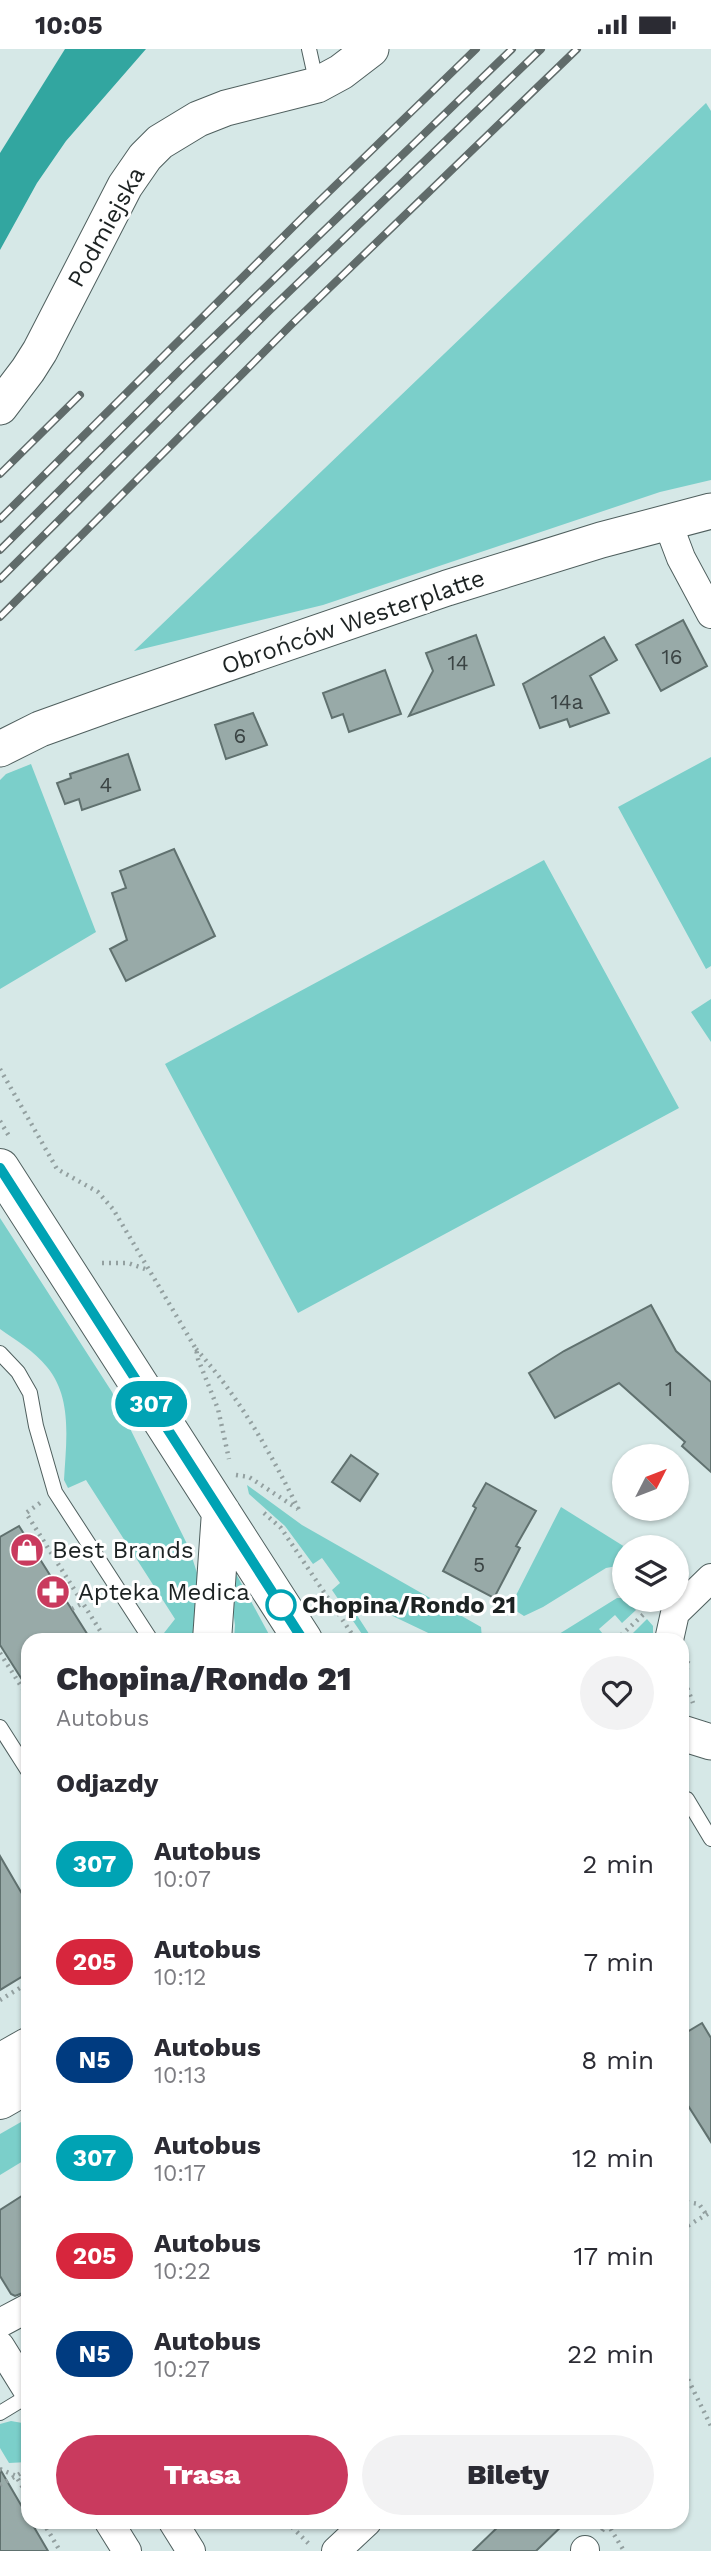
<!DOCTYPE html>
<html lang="pl">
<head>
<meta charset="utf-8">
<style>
  body { margin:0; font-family:"Work Sans",sans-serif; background:#f2f2f3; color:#2b2b33; height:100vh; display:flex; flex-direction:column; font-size:26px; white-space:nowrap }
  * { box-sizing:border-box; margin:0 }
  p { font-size:23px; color:#7c7c81 }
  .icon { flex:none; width:38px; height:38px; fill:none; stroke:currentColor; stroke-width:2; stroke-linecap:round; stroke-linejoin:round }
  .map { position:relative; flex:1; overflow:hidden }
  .drawer { position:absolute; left:21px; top:1584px; width:668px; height:896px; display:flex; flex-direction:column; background:#fff; border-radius:21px; box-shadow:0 2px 5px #0004 }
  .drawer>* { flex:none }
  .badge { padding:0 14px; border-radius:23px; font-size:24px; line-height:46px }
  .needle { width:46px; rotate:48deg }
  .tools { position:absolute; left:612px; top:1395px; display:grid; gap:14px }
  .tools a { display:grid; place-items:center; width:77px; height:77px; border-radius:50%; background:#fff; box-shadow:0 2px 5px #0004; font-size:35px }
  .map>.badge { position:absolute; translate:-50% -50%; box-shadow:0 0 0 4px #fff }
  h2 { padding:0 35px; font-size:26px; line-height:63px }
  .round { display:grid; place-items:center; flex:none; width:74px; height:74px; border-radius:37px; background:#f2f2f3 }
  .headline { display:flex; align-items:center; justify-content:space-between; height:119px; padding:0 35px }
  h1 { font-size:33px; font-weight:800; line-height:52px }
  .primary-button { display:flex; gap:14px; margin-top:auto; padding:14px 35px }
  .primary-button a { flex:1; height:80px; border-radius:42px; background:#c93a5e; color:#fff; font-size:28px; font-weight:800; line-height:80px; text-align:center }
  .primary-button a+a { background:#f2f2f3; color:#2b2b33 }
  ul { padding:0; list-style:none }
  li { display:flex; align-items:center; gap:21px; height:98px; padding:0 35px }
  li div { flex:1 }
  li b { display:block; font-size:26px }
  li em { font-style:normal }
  li .badge { min-width:77px; font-weight:700; text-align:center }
  .status { display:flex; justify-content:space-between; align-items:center; height:49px; padding:0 35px; background:#fff; direction:ltr }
  .status svg { height:19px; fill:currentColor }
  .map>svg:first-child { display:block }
</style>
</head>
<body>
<div class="status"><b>10:05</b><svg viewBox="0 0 49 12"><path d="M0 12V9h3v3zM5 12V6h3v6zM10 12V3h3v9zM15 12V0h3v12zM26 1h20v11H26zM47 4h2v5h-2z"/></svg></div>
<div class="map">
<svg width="711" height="2502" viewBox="0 0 711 2502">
  <rect width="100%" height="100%" fill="#d6e8e7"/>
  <path fill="#7bcfca" d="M 706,54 L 711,62 L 711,431 L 660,443 L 323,556 L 134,602 Z
    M 711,708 L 711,917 L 706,920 L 618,758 Z
    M 31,715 L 96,883 L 0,940 L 0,731 L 6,725 Z
    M 544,811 L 679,1059 L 298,1264 L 165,1015 Z
    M 711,950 L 711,993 L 691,963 Z
    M 0,1169 L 112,1343 L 189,1499 L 198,1527 L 199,1591 L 168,1591 L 164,1584 L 175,1570 L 86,1431 L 68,1439 L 64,1431 C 66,1394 73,1349 47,1318 C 34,1302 17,1292 0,1280 Z
    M 247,1436 L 302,1476 L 481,1578 L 482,1590 L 443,1591 L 357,1550 L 351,1557 L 373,1591 L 366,1591 L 332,1541 L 340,1534 L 322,1509 L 313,1515 L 285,1477 L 249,1445 Z
    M 561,1458 L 625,1498 L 625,1508 L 617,1517 L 606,1519 L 543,1558 L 524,1567 L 510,1558 Z
    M 234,1521 L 272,1591 L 234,1591 L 235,1576 L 228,1526 Z
    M 617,1549 L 624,1549 L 636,1561 L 622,1574 L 615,1566 L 599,1580 L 606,1589 L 604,1591 L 534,1591 L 559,1585 Z
    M 647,1570 L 653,1577 L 653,1591 L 626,1591 Z
    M 28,2069 L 28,2109 L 0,2126 L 0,2085 Z
    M 11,2372 L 28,2375 L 28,2413 L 9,2414 L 0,2399 L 0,2375 Z"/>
  <path fill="#32a6a0" d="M 65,0 L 146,0 L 66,92 L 37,134 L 0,201 L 0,104 Z"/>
  <path fill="#98aaa8" stroke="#60716f" stroke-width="2" d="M 683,571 L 707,617 L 661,642 L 636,596 Z
    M 476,586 L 494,636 L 409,667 L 433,622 L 426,604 Z
    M 604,588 L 617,611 L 590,627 L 609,664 L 570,678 L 567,670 L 540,679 L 523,635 Z
    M 385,621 L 401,665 L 349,683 L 343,665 L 332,669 L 323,644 Z
    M 253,664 L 267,696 L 226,710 L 215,676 Z
    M 128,705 L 140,741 L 82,761 L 79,750 L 65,755 L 57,734 L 71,729 L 70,725 Z
    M 174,800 L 215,887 L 126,932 L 110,900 L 127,891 L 112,844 L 126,839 L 120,822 Z
    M 651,1256 L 676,1302 L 711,1333 L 711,1423 L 682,1397 L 685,1393 L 619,1334 L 555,1369 L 529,1324 L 564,1302 Z
    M 351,1406 L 378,1425 L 360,1452 L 332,1433 Z
    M 486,1434 L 536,1462 L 516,1497 L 520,1499 L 494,1549 L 443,1522 L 476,1459 L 473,1457 Z
    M 19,1477 L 91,1591 L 28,1591 L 28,1640 L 0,1596 L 0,1488 Z
    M 0,1807 L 28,1855 L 28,1924 L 0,1941 Z
    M 702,1974 L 711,1989 L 711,2093 L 682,2047 L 682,1986 Z
    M 28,2143 L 28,2242 L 15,2247 L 11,2245 L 0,2227 L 0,2161 Z
    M 0,2420 L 28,2468 L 28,2473 L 31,2473 L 48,2502 L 0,2502 Z
    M 503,2473 L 566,2473 L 536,2502 L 473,2502 Z"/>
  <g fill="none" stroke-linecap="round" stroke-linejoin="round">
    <g stroke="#4f5f5e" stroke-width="16">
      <path id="service" d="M 309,0 L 317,36
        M 0,1304 L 18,1323 L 30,1344 L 36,1377 L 55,1443 L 151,1591
        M 0,1678 L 28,1722
        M 687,1750 L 711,1790
        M 0,2364 L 28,2347"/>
    </g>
    <g stroke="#4f5f5e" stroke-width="30">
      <path id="minor" d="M 667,472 L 681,509 L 711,565
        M 669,1591 L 675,1564 L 711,1529
        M 0,2274 L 28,2259
        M 0,2297 L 28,2342
        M 109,2473 L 127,2502
        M 173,2473 L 191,2502
        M 336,2502 L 367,2473
        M 585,2502 L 585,2501"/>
    </g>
    <g stroke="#4f5f5e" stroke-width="37">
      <path id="tertiary" d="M 0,358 L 28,321 L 40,302 L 125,137 L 145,108 L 160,93 L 198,70 L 226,59 L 317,36 L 341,23 L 371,0
        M 0,700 L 40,680 L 118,652 L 447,539 L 601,491 L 711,462
        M 682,1684 L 711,1693"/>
    </g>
    <g stroke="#4f5f5e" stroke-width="40">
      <path id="secondary" d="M 0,1119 L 303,1591
        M 212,1591 L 221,1463
        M 0,2014 L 28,1998
        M 0,2051 L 28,2035"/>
    </g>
    <path stroke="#93a0a0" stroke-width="4.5" stroke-dasharray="2 5" stroke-linecap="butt" d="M 0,1020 L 57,1120 L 98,1143 L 113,1160 L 196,1300 L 198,1310 L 218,1360 L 229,1410
      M 0,1072 L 9,1087
      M 102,1214 L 128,1214 L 148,1221
      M 196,1300 C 240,1349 270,1403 299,1461
      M 236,1426 L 249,1428 L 298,1460
      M 40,1454 L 26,1464 L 106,1591
      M 264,1464 L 281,1479 L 356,1591
      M 72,1560 L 83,1554
      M 616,1591 L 646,1563
      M 0,1604 L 28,1648
      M 688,1612 L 685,1633 L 693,1654
      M 0,1951 L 28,1934
      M 687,2153 L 699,2155 L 706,2165
      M 682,2180 L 711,2163
      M 682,2318 L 711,2377
      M 0,2420 L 16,2427 L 28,2447
      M 0,2436 L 28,2420
      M 43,2473 L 60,2502
      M 287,2473 L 309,2495
      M 607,2474 L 624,2502
      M 602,2482 L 608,2473"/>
    <use href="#service" stroke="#fff" stroke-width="14"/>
    <use href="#minor" stroke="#fff" stroke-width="28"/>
    <use href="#tertiary" stroke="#fff" stroke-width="35"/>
    <use href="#secondary" stroke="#fff" stroke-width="38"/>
    <g stroke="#606b6a" stroke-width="8">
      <path id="rail" d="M 0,425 L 80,346
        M 0,470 L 305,166 L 476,0
        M 0,501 L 187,314 L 512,0
        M 0,530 L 269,262 L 541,0
        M 0,568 L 291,276 L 577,0"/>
    </g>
    <use href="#rail" stroke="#fff" stroke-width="5" stroke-dasharray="16" stroke-linecap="butt"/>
  </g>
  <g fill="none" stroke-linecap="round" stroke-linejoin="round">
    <g stroke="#fff" stroke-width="16">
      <path id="line" d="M 0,1119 L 303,1591"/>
    </g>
    <use href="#line" stroke="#00a3b4" stroke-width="10"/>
  </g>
  <defs>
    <g id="shop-disc" transform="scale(1.75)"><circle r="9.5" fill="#c93a5e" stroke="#fff"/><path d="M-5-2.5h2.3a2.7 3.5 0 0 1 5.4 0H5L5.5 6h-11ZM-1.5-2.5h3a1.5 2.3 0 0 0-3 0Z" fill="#fff"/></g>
    <g id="pharmacy-disc" transform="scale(1.75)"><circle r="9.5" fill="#c93a5e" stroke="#fff"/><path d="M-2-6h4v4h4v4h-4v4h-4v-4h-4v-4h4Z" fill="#fff"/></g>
  </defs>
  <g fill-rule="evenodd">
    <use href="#shop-disc" x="27" y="1501"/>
    <use href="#pharmacy-disc" x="53" y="1543"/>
  </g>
  <circle fill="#fff" stroke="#00a3b4" stroke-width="3.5" cx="281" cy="1556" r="14"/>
  <g text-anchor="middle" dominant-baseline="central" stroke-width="6" stroke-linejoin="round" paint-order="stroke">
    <g font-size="21" fill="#3b4444">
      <text x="672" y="607">16</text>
      <text x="458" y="613">14</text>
      <text x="567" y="652">14a</text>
      <text x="240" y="686">6</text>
      <text x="106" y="735">4</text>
      <text x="669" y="1339">1</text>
      <text x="479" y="1515">5</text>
    </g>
    <g font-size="24" fill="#1c2222" stroke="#fff">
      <text transform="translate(106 178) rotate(-61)">Podmiejska</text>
      <text transform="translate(353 573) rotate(-19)">Obrońców Westerplatte</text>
    </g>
    <g font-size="24" fill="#1c2222" stroke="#fff" text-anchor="start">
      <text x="52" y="1501">Best Brands</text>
      <text x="78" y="1543">Apteka Medica</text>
    </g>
    <g font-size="24" font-weight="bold" fill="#1c2222" stroke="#fff" text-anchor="start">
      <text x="302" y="1556">Chopina/Rondo 21</text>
    </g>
  </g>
</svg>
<div class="tools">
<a><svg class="needle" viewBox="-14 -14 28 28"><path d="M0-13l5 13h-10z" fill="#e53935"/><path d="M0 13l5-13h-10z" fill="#7c7c81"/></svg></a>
<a><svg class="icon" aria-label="layers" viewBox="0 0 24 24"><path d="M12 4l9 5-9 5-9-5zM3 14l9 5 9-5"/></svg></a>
</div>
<b class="badge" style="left:151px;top:1355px;background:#00a3b4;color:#fff">307</b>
<section class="drawer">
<div class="headline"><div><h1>Chopina/Rondo 21</h1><p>Autobus</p></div><a class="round"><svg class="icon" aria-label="heart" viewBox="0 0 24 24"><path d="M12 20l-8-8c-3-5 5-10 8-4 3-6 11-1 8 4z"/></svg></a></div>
<h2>Odjazdy</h2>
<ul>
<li><span class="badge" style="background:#00a3b4;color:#fff">307</span><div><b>Autobus</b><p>10:07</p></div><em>2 min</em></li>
<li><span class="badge" style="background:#d7263d;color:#fff">205</span><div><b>Autobus</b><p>10:12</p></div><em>7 min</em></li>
<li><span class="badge" style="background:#003b80;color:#fff">N5</span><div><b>Autobus</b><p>10:13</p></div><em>8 min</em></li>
<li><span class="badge" style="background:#00a3b4;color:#fff">307</span><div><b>Autobus</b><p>10:17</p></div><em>12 min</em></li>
<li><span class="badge" style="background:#d7263d;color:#fff">205</span><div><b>Autobus</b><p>10:22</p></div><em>17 min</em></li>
<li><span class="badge" style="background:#003b80;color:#fff">N5</span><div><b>Autobus</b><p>10:27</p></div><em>22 min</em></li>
</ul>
<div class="primary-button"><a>Trasa</a><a>Bilety</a></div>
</section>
</div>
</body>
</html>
